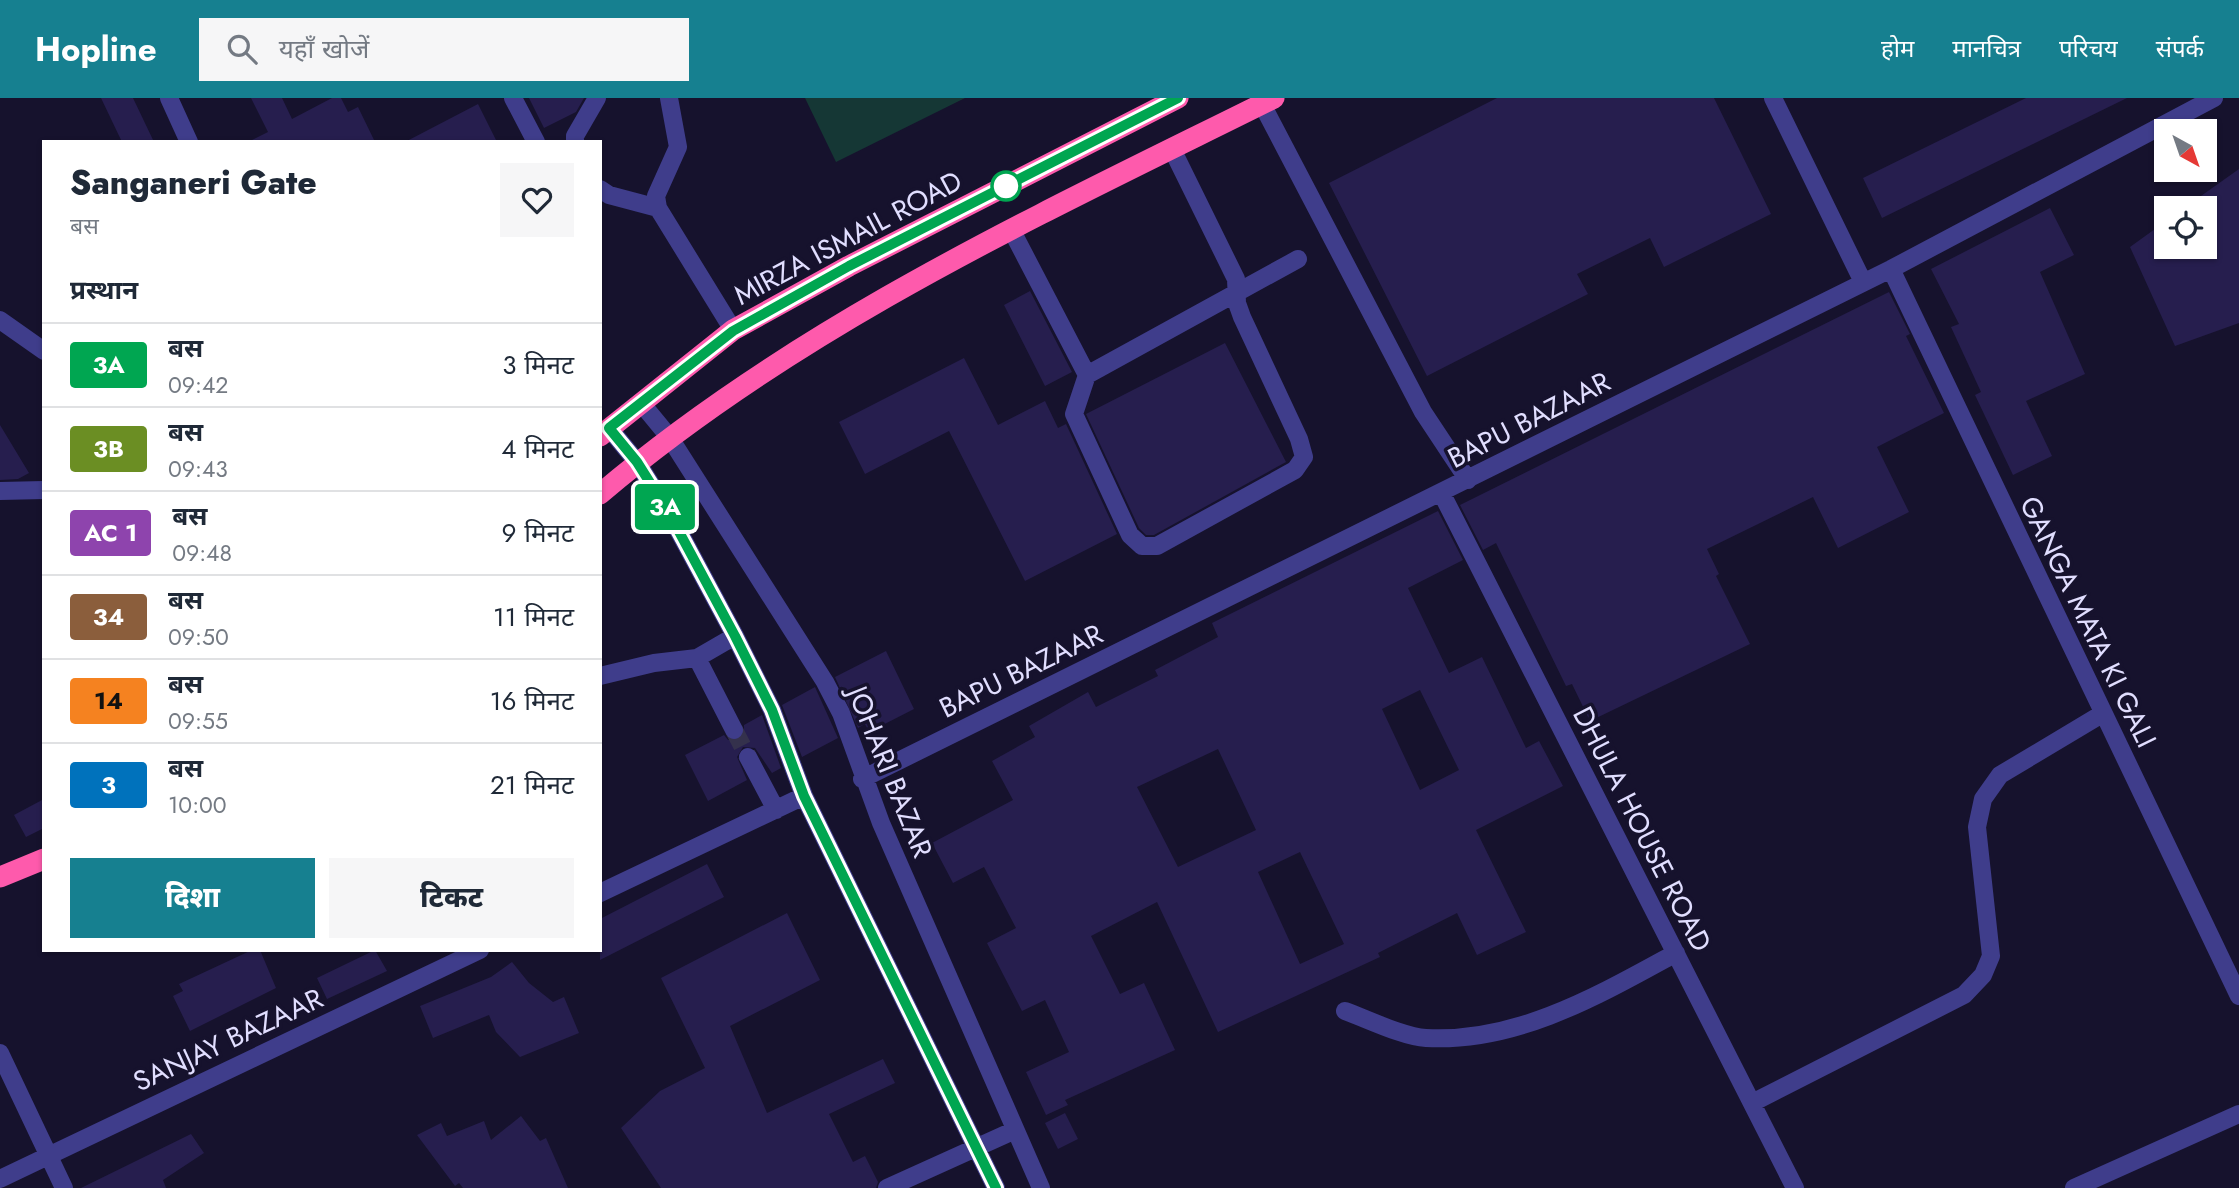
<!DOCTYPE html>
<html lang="hi">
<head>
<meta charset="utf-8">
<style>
  body { margin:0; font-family:Jost,"Noto Sans Devanagari",sans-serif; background:#f6f6f7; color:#1f2937; height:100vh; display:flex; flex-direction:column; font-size:26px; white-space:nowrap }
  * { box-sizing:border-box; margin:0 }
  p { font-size:23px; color:#747a83 }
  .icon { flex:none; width:38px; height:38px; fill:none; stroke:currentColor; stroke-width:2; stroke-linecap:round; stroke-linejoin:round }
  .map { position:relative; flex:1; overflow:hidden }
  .details { position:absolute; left:42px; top:42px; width:560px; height:812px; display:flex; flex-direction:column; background:#fff; border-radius:0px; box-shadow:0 2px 5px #0004 }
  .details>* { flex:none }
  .badge { padding:0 14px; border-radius:5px; font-size:24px; line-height:46px }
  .needle { width:46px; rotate:140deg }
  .buttons { position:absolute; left:2154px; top:21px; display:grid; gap:14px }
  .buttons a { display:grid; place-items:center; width:63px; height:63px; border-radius:0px; background:#fff; box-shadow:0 2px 5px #0004; font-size:35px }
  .map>.badge { position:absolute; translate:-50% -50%; box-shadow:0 0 0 4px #fff }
  h2 { padding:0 28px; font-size:26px; line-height:63px }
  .round { display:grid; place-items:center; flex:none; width:74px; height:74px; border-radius:0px; background:#f6f6f7 }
  .head { display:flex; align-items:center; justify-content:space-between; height:119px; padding:0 28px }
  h1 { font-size:33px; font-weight:800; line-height:52px }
  .action { display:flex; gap:14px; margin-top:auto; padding:14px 28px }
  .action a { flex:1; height:80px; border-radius:0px; background:#168090; color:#fff; font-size:28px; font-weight:800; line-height:80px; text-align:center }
  .action a+a { background:#f6f6f7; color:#1f2937 }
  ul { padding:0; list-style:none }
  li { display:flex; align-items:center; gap:21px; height:84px; padding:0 28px; border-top:2px solid #e0e1e3 }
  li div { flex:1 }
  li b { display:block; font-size:26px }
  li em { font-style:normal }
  li .badge { min-width:77px; font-weight:700; text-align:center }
  header { display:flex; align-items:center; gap:42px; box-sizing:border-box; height:98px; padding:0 35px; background:#168090; color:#fff }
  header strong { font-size:33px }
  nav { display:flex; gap:38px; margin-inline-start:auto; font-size:24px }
  .search { width:490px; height:63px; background:#f6f6f7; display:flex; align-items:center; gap:18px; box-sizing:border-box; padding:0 24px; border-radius:0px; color:#747a83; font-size:26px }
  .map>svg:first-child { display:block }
</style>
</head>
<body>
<header>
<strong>Hopline</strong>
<div class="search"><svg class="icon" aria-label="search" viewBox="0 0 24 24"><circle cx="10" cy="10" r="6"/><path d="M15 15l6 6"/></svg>यहाँ खोजें</div>
<nav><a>होम</a><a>मानचित्र</a><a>परिचय</a><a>संपर्क</a></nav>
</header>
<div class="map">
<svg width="2239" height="1090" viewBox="0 0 2239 1090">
  <rect width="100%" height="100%" fill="#16122d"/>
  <path fill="#153735" d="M 805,0 L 965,0 L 836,64 Z"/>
  <path fill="#261e4e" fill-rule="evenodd" d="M 101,0 L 133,0 L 154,44 L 122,44 Z
    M 251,0 L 282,0 L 292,21 L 332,0 L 341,0 L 348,14 L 358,9 L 375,44 L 248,44 L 268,34 Z
    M 529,0 L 584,0 L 576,14 L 544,30 Z
    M 1497,0 L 1714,0 L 1771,116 L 1664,169 L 1650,140 L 1577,176 L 1588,196 L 1427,278 L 1329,85 Z
    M 2026,0 L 2127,0 L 1882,120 L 1863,80 Z
    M 478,6 L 497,44 L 405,44 Z
    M 2239,71 L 2239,225 L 2175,248 L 2130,149 L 2166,123 L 2166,149 L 2205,149 L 2205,110 L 2184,110 Z
    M 2050,110 L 2074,157 L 2040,174 L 2085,276 L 2026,303 L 2052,358 L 2013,377 L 1975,297 L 1981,294 L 1951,229 L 1959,226 L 1931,171 Z
    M 1030,193 L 1072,274 L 1045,288 L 1004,207 Z
    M 1889,194 L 1910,236 L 1906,238 L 1944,315 L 1877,349 L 1909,414 L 1838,450 L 1813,399 L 1707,451 L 1719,476 L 1716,478 L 1750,546 L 1590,623 L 1572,586 L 1566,588 L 1496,445 L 1483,452 L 1460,407 Z
    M 1225,245 L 1286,364 L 1154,437 L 1146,437 L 1139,430 L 1086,316 Z
    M 964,260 L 998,327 L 1045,303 L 1058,330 L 1066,326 L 1117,436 L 1025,483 L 949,333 L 865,376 L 839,324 Z
    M 0,327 L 29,375 L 18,381 L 0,382 Z
    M 1438,413 L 1463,462 L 1408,490 L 1449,575 L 1482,559 L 1526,650 L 1539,643 L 1563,688 L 1476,732 L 1526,834 L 1477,857 L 1457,815 L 1378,855 L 1380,859 L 1218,934 L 1157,804 L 1091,838 L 1120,896 L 1144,885 L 1175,952 L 1065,1002 L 1068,1007 L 1046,1017 L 1026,974 L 1069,954 L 1045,902 L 1022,913 L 987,845 L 1016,830 L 984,769 L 953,785 L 932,745 L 1013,702 L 992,663 L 1035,639 L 1029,628 L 1088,594 L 1096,609 L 1158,578 L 1155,572 L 1218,539 L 1212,525 ZM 1420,592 L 1459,672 L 1420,692 L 1382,611 ZM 1218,651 L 1256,732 L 1178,769 L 1137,689 ZM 1300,754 L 1344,846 L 1300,866 L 1258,774 Z
    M 886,553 L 914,611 L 869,634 L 865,626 L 858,630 L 835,579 Z
    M 815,589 L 838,640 L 802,659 L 782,607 Z
    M 762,617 L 781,670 L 772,675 L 755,650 L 743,649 L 737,659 L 747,682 L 708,703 L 685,657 L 724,637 L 728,642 L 739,642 L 744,638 L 744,627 Z
    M 44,701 L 44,730 L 26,739 L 14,717 Z
    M 707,766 L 724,799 L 600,862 L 600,821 Z
    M 787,815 L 820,882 L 730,928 L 767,1015 L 883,961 L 895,985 L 829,1016 L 853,1064 L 865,1058 L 878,1084 L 876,1090 L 661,1090 L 621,1030 L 660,993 L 705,970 L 661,880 Z
    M 252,852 L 260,852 L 276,890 L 190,933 L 173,898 L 183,893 L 179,886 Z
    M 375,852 L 387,873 L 327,901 L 317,880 Z
    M 512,864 L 529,885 L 553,904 L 564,899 L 579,935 L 520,959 L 496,934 L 489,917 L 433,940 L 420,908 L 491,879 Z
    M 1065,1015 L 1078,1041 L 1058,1051 L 1045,1025 Z
    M 521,1018 L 540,1043 L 546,1040 L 568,1090 L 463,1090 L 459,1085 L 455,1088 L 417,1037 L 441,1025 L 447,1038 L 484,1023 L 491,1042 Z
    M 191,1036 L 204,1055 L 163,1082 L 166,1090 L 81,1090 Z"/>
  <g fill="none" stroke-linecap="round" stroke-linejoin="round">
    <path stroke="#34314c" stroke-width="18" stroke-dasharray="18 9" stroke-linecap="butt" d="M 734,632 L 748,659"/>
    <path stroke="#3f3d8b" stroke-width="18" d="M 169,0 L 189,44
      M 513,0 L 536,44
      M 669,0 L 678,49 L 656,98 L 658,110 L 733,232
      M 1773,0 L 1863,184
      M 1262,6 L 1423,314 L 1468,382
      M 575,44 L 575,38 L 597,0
      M 600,91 L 609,97 L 658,110
      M 1012,133 L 1087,277 L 1074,316 L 1130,437 L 1142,448 L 1157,448 L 1295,372 L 1304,359 L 1299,341 L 1242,219 L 1237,205 L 1236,181 L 1172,51
      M 1891,171 L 2239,898
      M 0,222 L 44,253
      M 1087,277 L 1298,161
      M 642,306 L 670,340 L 825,584 L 841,615 L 881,725 L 1041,1090
      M 609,330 L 637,364 L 669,415 L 735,538 L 772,612 L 804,698 L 996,1090
      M 0,393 L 44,392
      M 1442,396 L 1795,1090
      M 697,560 L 734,632
      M 600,578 L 654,565 L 697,560 L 735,538
      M 748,659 L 776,712
      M 862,681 L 1891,171 L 2214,0
      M 600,795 L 804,698
      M 1345,913 C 1367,921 1404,939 1426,940 C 1517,945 1599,897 1676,855
      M 0,955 L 64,1090
      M 1752,1005 L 1964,897 L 1983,877 L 1991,858 L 1977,729 L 1983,701 L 2000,677 L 2102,616
      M 0,1081 L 480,852
      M 887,1090 L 1013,1033
      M 2074,1090 L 2239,1016"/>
    <path stroke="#fe5aac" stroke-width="21" d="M 600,338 L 733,232 L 849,168 L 1178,0
      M 600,396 C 800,226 1041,116 1274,0
      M 0,779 L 44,761"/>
  </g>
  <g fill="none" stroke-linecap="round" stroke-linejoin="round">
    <g stroke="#fff" stroke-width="16">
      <path id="line" d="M 996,1090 L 804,698 L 772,612 L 735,538 L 669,415 L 637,364 L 609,330 L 733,233 L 849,168 L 1178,0"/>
    </g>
    <use href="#line" stroke="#00a651" stroke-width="10"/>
  </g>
  <circle fill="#fff" stroke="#00a651" stroke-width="3.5" cx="1006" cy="88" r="14"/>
  <g text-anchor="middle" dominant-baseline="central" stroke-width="7" stroke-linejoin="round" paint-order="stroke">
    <g font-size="28" fill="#e1deff" stroke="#16122d">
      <text transform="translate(848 140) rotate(-28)">MIRZA ISMAIL ROAD</text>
      <text transform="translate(1529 322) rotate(-27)">BAPU BAZAAR</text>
      <text transform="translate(2088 524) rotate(64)">GANGA MATA KI GALI</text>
      <text transform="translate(1021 573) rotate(-26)">BAPU BAZAAR</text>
      <text transform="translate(890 674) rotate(68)">JOHARI BAZAR</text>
      <text transform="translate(1642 731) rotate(63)">DHULA HOUSE ROAD</text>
      <text transform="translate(228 942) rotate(-25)">SANJAY BAZAAR</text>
    </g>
  </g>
</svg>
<div class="buttons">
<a><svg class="needle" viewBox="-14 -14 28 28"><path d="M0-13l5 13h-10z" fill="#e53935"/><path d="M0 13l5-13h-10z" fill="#747a83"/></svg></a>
<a><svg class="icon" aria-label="locate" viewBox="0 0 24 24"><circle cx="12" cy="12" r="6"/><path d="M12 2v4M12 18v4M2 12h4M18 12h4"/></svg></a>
</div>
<b class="badge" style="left:665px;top:409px;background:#00a651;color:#fff">3A</b>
<section class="details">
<div class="head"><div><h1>Sanganeri Gate</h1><p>बस</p></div><a class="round"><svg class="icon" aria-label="heart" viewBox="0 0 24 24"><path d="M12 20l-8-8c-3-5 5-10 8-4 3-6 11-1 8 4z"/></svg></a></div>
<h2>प्रस्थान</h2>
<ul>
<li><span class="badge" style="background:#00a651;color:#fff">3A</span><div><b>बस</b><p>09:42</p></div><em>3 मिनट</em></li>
<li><span class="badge" style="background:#6b8e23;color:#fff">3B</span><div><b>बस</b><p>09:43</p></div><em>4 मिनट</em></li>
<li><span class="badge" style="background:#8e44ad;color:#fff">AC 1</span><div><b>बस</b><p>09:48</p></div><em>9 मिनट</em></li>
<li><span class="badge" style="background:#8b5e3c;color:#fff">34</span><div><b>बस</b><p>09:50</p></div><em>11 मिनट</em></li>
<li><span class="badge" style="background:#f58220;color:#111">14</span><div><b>बस</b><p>09:55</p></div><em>16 मिनट</em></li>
<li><span class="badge" style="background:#0072bc;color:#fff">3</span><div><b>बस</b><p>10:00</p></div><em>21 मिनट</em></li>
</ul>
<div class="action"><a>दिशा</a><a>टिकट</a></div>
</section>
</div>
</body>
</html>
